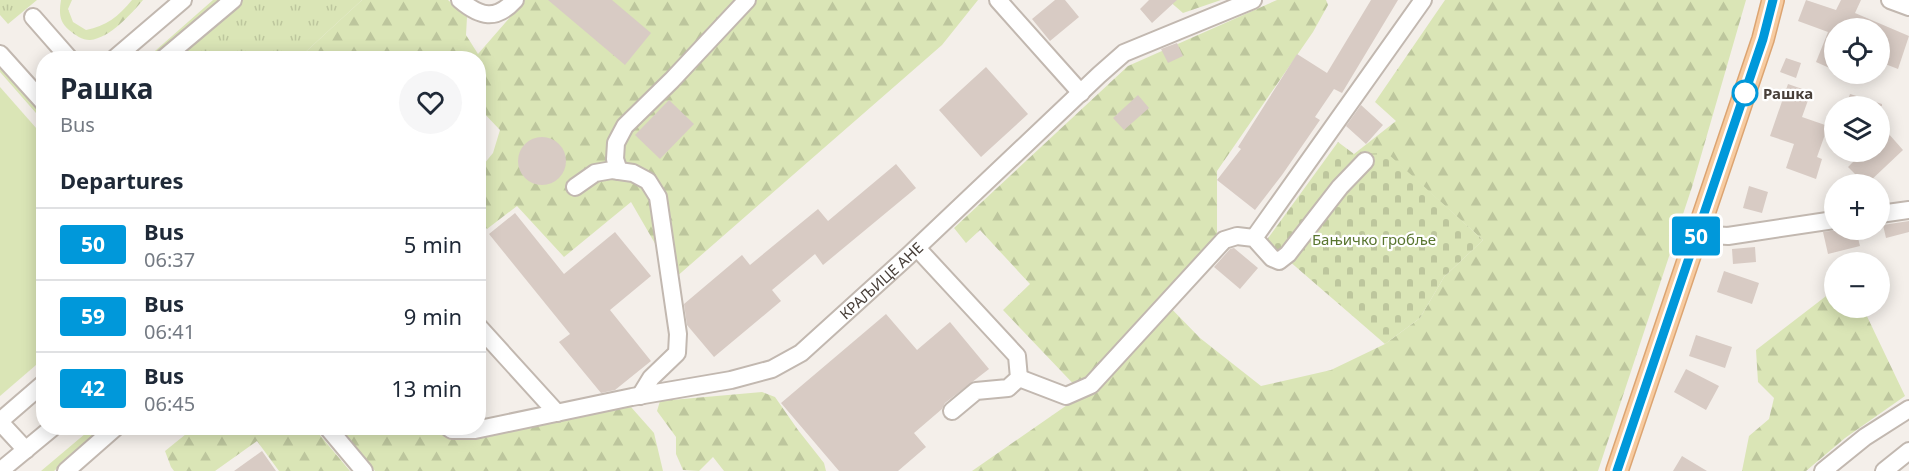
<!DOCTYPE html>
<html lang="en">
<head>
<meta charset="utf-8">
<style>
  body { margin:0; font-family:"Noto Sans",sans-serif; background:#f6f6f7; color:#1f2937; height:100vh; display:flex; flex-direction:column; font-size:22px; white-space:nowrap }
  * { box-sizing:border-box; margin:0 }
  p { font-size:20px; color:#747a83 }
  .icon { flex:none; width:33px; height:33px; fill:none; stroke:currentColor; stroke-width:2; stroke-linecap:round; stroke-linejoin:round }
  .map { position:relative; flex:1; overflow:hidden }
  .panel { position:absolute; left:36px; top:51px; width:450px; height:384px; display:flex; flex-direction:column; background:#fff; border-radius:24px; box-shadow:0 3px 15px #0003 }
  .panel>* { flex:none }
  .badge { padding:0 12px; border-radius:4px; font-size:21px; line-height:39px }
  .buttons { position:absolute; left:1824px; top:18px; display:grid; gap:12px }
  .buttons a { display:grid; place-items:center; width:66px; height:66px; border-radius:50%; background:#fff; box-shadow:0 3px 15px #0003; font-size:30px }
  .map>.badge { position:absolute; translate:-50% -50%; box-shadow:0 0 0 3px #fff }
  h2 { padding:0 24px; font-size:22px; line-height:54px }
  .round { display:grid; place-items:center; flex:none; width:63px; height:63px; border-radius:32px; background:#f6f6f7 }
  .overview { display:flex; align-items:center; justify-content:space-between; height:102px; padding:0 24px }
  h1 { font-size:28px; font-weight:700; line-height:45px }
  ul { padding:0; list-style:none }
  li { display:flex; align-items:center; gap:18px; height:72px; padding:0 24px; border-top:2px solid #e0e1e3 }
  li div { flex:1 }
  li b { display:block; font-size:22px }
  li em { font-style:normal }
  li .badge { min-width:66px; font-weight:700; text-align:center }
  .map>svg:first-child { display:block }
</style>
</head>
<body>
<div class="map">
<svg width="1909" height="471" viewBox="0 0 1909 471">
  <defs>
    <pattern id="grass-tufts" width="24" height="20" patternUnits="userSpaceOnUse" patternTransform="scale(1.5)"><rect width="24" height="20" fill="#dae5b6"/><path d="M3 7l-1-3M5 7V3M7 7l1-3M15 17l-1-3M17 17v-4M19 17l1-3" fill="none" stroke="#bdc69d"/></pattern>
    <pattern id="forest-firs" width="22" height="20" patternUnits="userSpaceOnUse" patternTransform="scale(1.5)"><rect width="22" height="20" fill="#dae5b6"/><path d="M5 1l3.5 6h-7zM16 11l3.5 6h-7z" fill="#bdc69d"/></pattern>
    <pattern id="cemetery-stones" width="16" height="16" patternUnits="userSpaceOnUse" patternTransform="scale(1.5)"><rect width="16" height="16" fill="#dae5b6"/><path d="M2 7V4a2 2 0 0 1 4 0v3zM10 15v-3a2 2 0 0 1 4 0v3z" fill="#bdc69d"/></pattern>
  </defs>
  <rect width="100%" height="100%" fill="#f4efea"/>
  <path fill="url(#grass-tufts)" d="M 0,0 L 37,0 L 8,24 L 0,15 Z
    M 213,0 L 362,0 L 299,58 L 147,58 Z
    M 0,63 L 43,112 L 43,121 L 0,72 Z
    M 92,428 L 104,428 L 54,471 L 41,471 Z"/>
  <path fill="url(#forest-firs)" d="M 61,0 L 72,0 L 68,9 L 73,22 L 86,30 C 106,26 118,17 132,0 L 143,0 C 131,14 110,38 90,40 C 82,40 75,35 69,30 C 59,22 59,12 61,0 Z
    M 362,0 L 448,0 L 467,17 L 466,35 L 478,54 L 525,0 L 978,0 L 942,45 L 675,278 L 631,202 L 564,257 L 517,206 L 487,229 L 479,219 L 479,170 L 493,153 L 500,130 L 479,108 L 478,58 L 299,58 Z
    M 1168,0 L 1221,0 L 1183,13 Z
    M 1277,0 L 1326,0 L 1328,5 L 1313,32 L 1217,171 L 1217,238 L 1160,297 L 1200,338 L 1261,386 L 1331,370 L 1385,344 L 1420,318 L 1444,277 L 1483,240 L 1387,154 L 1354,154 L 1396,121 L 1375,102 L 1445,0 L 1746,0 L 1692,187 L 1598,471 L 972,471 L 1083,394 L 1003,310 L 1030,284 L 980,230 L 966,243 L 954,228 L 1128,66 Z
    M 1834,290 L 1834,308 L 1863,308 L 1905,396 L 1845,438 L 1806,471 L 1742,471 L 1749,436 L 1769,419 L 1774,398 L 1758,382 L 1756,350 Z
    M 762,392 L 775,397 L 798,430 L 824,463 L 826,471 L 724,471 L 713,457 L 699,471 L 683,470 L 676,454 L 676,437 L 657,411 L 660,401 Z
    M 631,407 L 654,433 L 663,471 L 375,471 L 338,428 L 435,428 L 453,440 Z
    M 190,428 L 314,428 L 350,471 L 279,471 L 257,441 L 215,471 L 174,471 L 171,467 L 165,451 L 191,430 Z"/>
  <path fill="url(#cemetery-stones)" d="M 1338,142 L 1354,154 L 1387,153 L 1483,240 L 1444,277 L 1420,318 L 1385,344 L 1266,241 Z"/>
  <path fill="#dae5b6" d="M 0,87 L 44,137 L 43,359 L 0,396 Z"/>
  <path fill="#d8cbc4" d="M 548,0 L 612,0 L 651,33 L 625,65 Z
    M 1055,0 L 1065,0 L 1079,17 L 1050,41 L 1032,19 Z
    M 1149,0 L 1177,0 L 1152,23 L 1140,9 Z
    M 1371,0 L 1398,0 L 1342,93 L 1334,89 L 1315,117 L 1320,120 L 1282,175 L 1255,210 L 1217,180 L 1241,149 L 1238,147 L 1297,54 L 1327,73 Z
    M 1806,0 L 1836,10 L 1841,0 L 1861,0 L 1855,13 L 1909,36 L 1898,69 L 1880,62 L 1880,28 L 1834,28 L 1834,70 L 1816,62 L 1828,32 L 1798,21 Z
    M 1177,43 L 1183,56 L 1168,63 L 1161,49 Z
    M 1786,58 L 1801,63 L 1796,78 L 1780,72 Z
    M 986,67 L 1028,114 L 981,157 L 939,110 Z
    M 1788,84 L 1811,92 L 1802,117 L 1828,126 L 1817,157 L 1822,159 L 1816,179 L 1786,168 L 1794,144 L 1770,136 Z
    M 1850,94 L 1882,104 L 1882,106 L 1846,106 Z
    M 1138,95 L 1149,108 L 1124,130 L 1113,118 Z
    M 669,100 L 694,124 L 660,159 L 635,135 Z
    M 1361,105 L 1383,125 L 1366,144 L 1346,126 Z
    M 1880,124 L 1903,150 L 1867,184 L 1865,184 L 1848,167 L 1863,152 L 1880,152 Z
    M518 161a24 24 0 1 1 48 0a24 24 0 1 1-48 0Z
    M 896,164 L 916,188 L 823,265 L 815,254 L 772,290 L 781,301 L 714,357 L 687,325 L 684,304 L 742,255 L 750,265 L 818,209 L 828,221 Z
    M 1749,186 L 1768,192 L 1762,213 L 1743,208 Z
    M 515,213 L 564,274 L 615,232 L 651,276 L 610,310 L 651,361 L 615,390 L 601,393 L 559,342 L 570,334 L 489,234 Z
    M 1909,221 L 1909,232 L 1886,238 L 1883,225 Z
    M 1838,230 L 1856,230 L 1860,246 L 1828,254 L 1823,232 Z
    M 1755,247 L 1756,262 L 1733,264 L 1732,249 Z
    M 1234,248 L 1258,268 L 1240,289 L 1214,267 L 1230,249 Z
    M 1724,271 L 1759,283 L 1752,304 L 1717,292 Z
    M 886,314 L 917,350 L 950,322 L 989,369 L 945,403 L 942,409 L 914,433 L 926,447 L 898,471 L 839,471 L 781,403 Z
    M 1696,335 L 1732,347 L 1725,368 L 1689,356 Z
    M 1686,369 L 1719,386 L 1706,410 L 1674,392 Z
    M 262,451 L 276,471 L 234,471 Z
    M 1682,456 L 1707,471 L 1673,471 Z"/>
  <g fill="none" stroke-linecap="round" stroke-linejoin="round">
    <g stroke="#c2b8b0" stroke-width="20">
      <g id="minor">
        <path d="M 460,0 C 480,17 496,21 515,0"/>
        <path d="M 998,0 L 1081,93"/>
        <path d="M 1890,0 L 1909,7"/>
        <path d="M 33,17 L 69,58"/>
        <path d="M 0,54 L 44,103"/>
        <path d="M 115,58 L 183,0"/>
        <path d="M 164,58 L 233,0"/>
        <path d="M 619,171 L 615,159 L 616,143 L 625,126 L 672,80 L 747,0"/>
        <path d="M 575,187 L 595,173 L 612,170 L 633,173 L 648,181 L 658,197 L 678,334 L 677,353 L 651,378 L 640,396"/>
        <path d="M 1880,214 L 1909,210"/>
        <path d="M 1697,231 L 1711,235 L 1728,236 L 1834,220"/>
        <path d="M 1254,238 L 1423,0"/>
        <path d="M 917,248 L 1017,356 L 1019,378 L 1008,388 L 976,391 L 952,411"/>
        <path d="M 478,326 L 557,413"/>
        <path d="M 1019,378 L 1066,396 L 1091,385 L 1224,240 L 1237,236 L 1254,238 L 1272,258 L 1279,261 L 1288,254 L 1340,187 L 1365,161"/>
        <path d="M 0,421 L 44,383"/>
        <path d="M 0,422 L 26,450"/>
        <path d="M 328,428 L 364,471"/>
        <path id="s1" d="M 449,428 L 452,430 L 475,430 L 632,397 L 731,380 L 772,369 L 801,353 L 908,256 L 1099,75 L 1124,53 L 1253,0"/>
        <path d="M 0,471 L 52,428"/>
        <path d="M 66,471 L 115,428"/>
        <path d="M 1823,471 L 1865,437 L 1909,409"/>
        <path d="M 1884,471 L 1909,451"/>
      </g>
    </g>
    <g stroke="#dca471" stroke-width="24">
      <path id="major" d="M 1617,471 L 1763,39 L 1773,0"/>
    </g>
    <use href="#minor" stroke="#fff" stroke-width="16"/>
    <use href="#major" stroke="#f7cba0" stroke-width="21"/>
  </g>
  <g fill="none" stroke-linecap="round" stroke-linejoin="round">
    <g stroke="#fff" stroke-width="14">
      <path id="line" d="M 1617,471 L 1763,39 L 1773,0"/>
    </g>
    <use href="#line" stroke="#0098da" stroke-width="9"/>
  </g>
  <circle fill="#fff" stroke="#0098da" stroke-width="3" cx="1745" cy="93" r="12"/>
  <g text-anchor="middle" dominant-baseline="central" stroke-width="4.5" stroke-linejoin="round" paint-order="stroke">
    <g font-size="15" font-weight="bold" fill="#483f39" stroke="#fff" text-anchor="start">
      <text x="1763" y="93">Рашка</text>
    </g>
    <g font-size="15" fill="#597630" stroke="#fff">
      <text x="1374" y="239">Бањичко гробље</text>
    </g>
    <g font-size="15" fill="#483f39" stroke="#fff">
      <text stroke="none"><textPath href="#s1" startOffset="471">КРАЉИЦЕ АНЕ</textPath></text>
    </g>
  </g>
</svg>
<div class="buttons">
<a><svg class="icon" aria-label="locate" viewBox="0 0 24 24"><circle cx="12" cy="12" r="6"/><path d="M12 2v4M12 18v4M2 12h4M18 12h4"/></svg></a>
<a><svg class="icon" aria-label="layers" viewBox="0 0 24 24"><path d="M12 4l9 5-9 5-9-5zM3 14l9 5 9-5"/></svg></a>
<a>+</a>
<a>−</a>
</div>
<b class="badge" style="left:1696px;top:236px;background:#0098da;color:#fff">50</b>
<section class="panel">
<div class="overview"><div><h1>Рашка</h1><p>Bus</p></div><a class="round"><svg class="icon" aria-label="heart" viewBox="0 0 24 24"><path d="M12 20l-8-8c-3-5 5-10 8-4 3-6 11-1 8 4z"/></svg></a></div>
<h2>Departures</h2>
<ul>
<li><span class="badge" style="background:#0098da;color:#fff">50</span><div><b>Bus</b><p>06:37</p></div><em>5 min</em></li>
<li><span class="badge" style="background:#0098da;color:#fff">59</span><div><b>Bus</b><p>06:41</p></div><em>9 min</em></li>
<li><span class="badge" style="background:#0098da;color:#fff">42</span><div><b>Bus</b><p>06:45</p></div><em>13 min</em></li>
</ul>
</section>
</div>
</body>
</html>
